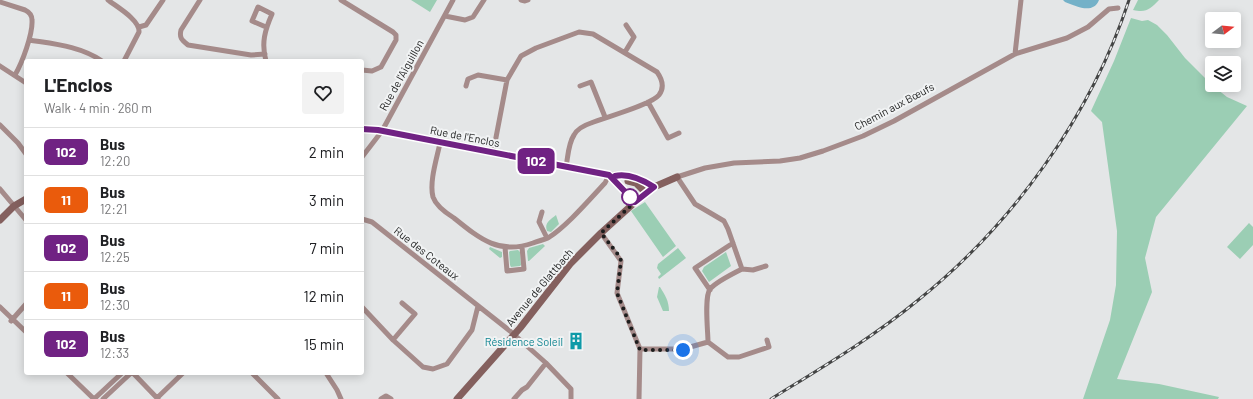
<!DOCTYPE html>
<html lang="en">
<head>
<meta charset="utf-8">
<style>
  body { margin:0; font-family:Barlow,sans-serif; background:#f2f2f2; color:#202124; height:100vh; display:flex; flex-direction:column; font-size:15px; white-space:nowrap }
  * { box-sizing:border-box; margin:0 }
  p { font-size:13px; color:#757577 }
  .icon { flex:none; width:22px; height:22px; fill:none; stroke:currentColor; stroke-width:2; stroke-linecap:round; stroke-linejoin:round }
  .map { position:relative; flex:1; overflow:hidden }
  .side { position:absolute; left:24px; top:59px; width:340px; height:316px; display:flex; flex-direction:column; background:#fff; border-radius:4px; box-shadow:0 2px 10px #0003 }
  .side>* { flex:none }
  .badge { padding:0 8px; border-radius:6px; font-size:14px; line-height:26px }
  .needle { width:26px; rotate:74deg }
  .fabs { position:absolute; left:1205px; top:12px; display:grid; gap:8px }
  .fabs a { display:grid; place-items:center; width:36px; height:36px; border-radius:4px; background:#fff; box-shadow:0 2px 10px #0003; font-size:20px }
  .you { position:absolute; width:20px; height:20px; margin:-10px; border:3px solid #fff; border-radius:50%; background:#1a73e8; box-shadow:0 0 0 6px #1a73e833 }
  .map>.badge { position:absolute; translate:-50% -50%; box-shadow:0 0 0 2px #fff }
  .round { display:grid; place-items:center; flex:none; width:42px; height:42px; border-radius:4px; background:#f2f2f2 }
  .overview { display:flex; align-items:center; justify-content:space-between; height:68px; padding:0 20px }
  h1 { font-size:19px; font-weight:700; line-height:30px }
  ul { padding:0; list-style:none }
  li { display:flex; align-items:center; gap:12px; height:48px; padding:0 20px; border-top:1px solid #e0e0e0 }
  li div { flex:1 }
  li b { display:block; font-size:15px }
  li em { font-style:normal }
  li .badge { min-width:44px; font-weight:700; text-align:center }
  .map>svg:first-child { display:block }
</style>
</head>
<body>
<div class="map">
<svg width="1253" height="399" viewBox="0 0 1253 399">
  <rect width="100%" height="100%" fill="#e4e6e7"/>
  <path fill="#9bceb4" d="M 411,0 L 437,0 L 430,12 Z
    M 1138,0 L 1159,0 C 1150,9 1147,13 1133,10 Z
    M 1131,18 L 1142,21 L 1148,20 L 1157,25 L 1167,35 L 1185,58 L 1212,85 L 1227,97 L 1247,106 L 1156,217 L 1145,258 L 1152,292 L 1117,379 L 1159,384 L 1219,397 L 1218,399 L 1083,399 L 1110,320 L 1116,285 L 1117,231 L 1102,122 L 1091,111 L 1114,61 Z
    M 645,202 L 676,246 L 663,257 L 631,211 Z
    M 556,215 L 559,224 L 551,232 L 547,231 C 544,223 550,220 556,215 Z
    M 1249,223 L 1253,227 L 1253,245 L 1240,259 L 1227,247 Z
    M 543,244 L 545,246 L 529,261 L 528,261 L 527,251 L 529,248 Z
    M 490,247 L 502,252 L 502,257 L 500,258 L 489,249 Z
    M 678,248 L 686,258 L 659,279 L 658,277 L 661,274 L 657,268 L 658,264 Z
    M 518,250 L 520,252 L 521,265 L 520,266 L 511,267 L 510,265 L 509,252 L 510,251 Z
    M 726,252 L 731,266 L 709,282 L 702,271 L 704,267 Z
    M 659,287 L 660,287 C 665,295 669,301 669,311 L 663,311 L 657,297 Z"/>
  <path fill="#74b1c8" d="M 1063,0 L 1099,0 C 1093,15 1076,6 1065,2 Z"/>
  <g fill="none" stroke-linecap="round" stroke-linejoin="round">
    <path stroke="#a58b8a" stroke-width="5" d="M 108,0 C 117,7 140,20 139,32 L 124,61
      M 200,0 L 181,30 C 179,38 182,40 188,45 L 251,55 L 265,54
      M 341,0 L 393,32 L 396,35 L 396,40 L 381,67 L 372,71 L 362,70
      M 521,0 L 525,1 L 528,0
      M 0,2 L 25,10 C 29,12 32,15 32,20 C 33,34 22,63 15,75
      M 445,16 L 465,20 L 473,17 L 484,0
      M 139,27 L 146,25 L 163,0
      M 266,27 L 252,21 L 258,7 L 272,14 C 265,30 261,43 266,61
      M 29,40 C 54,44 80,46 102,61
      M 625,52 L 634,37 L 626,25
      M 1015,54 L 1021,0
      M 0,66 L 26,83
      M 466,86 L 468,79 L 478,75 L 507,80
      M 580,86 L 591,82 L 605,117
      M 648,102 L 668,138 L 679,133
      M 0,125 L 18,143 L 26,154
      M 440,143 C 437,158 429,182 433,197 C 436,206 446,213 454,218 C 480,239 499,255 533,243 C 538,241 543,240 548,238 C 567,226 589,200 605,183 L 609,175
      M 493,153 L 507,80 L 521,56 L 536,48 L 579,32 L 593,34 L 657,72 C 662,79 665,87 659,95 C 651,105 606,117 591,123 C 585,125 577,129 574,135 C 568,144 568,157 566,167
      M 362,157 L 382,131 L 453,0
      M 0,189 L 26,220
      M 542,212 L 539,222 L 547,238
      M 362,219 L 372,222 L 510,331 L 546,363 L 571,389 L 571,399
      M 601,233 L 621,261 L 617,293 L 640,349 L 683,349 L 708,342 C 708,332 704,297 710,289 C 715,283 734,273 742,269 L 728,229 L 724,221 L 695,204 L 677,177 L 705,168 L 734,163 L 780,161 L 800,158 L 823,151 L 863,136 L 894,121 L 1015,54 L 1067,38 L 1088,27 L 1109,9 L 1118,8
      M 505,247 L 507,271 L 524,269 L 522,247
      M 742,269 L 753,270 L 766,266
      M 710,290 L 695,268 L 733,243
      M 0,307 L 26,332
      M 362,307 L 393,340 L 423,367 L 433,369 L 447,364 L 472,330 L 478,306
      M 11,321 L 26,304
      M 393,340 L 415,314 L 402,303
      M 708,342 L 728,357 L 739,357 L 769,347 L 767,340
      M 67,373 L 94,399
      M 133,373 L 158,399
      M 252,373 L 278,399
      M 326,373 L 337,390 L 341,399
      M 157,398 L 183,373
      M 94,399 L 122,373
      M 103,399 L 131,373
      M 381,399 L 386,396 L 391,399
      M 514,399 L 522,390 L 527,387 L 546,363
      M 639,399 L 640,349"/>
    <path stroke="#84605e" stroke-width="7" d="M 362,129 L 378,130 L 609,175 C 613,176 615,175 619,175 C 631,175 644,181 654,187
      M 628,181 L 636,183 L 646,193
      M 0,220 L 14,206 L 26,199
      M 457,399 L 520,328 L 570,264 L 601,233 L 644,194 L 654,187 L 677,177"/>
    <g stroke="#444545" stroke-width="3">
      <path id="rail" d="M 771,399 C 821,368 872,338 917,301 C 1012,225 1091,116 1129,0"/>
    </g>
    <use href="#rail" stroke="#f1f3f4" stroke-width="1.5" stroke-dasharray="4.5" stroke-linecap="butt"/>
  </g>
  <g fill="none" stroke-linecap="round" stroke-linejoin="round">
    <g stroke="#fff" stroke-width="9">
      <path id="line" d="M 362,129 L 378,130 L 609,175 L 635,202 L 654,187 C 643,180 628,173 615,176"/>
    </g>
    <use href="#line" stroke="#702283" stroke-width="6"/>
    <path stroke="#1c1d1d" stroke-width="4" stroke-dasharray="0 7.2" d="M 630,197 L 635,202 L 601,233 L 620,257 L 621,261 L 617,293 L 640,350 L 683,350"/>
  </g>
  <defs>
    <g id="building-bare" transform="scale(1.38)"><path d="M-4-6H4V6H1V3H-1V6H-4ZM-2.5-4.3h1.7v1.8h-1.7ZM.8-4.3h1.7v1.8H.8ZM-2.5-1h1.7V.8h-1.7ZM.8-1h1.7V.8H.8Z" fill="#0f9aa8" stroke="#f1f3f4" stroke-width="2.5" paint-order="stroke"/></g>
  </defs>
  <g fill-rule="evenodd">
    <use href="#building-bare" x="576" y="341"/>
  </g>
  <circle fill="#fff" stroke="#702283" stroke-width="2" cx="630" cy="197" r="8"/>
  <g text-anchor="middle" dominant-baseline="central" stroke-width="4" stroke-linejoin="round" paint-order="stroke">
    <g font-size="11" fill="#1c1d1d" stroke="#f1f3f4">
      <text transform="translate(401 75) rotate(-61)">Rue de l'Aiguillon</text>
      <text transform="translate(894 106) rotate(-28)">Chemin aux Bœufs</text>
      <text transform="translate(465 136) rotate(11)">Rue de l'Enclos</text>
      <text transform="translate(427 253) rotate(38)">Rue des Coteaux</text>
      <text transform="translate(539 287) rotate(-50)">Avenue de Glattbach</text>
    </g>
    <g font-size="11" fill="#0d838f" stroke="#f1f3f4" text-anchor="end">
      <text x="563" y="341">Résidence Soleil</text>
    </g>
  </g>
</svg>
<div class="fabs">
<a><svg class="needle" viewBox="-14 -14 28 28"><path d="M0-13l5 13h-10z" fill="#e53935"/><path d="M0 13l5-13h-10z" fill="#757577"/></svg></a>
<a><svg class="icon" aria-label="layers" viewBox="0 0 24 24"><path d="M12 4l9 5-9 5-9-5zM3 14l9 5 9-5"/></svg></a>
</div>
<div class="you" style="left:683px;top:350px"></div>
<b class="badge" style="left:536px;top:161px;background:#702283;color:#fff">102</b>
<section class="side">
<div class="overview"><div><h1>L'Enclos</h1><p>Walk · 4 min · 260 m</p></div><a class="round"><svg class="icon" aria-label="heart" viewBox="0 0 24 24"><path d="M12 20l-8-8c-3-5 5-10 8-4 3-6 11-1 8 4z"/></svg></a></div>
<ul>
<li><span class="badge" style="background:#702283;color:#fff">102</span><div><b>Bus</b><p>12:20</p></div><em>2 min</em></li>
<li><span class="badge" style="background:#ea5b0c;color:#fff">11</span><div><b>Bus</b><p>12:21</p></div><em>3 min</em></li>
<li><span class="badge" style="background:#702283;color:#fff">102</span><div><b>Bus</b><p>12:25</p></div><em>7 min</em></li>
<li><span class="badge" style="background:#ea5b0c;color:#fff">11</span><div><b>Bus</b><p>12:30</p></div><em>12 min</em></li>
<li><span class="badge" style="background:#702283;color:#fff">102</span><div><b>Bus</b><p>12:33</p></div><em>15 min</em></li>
</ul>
</section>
</div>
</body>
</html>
